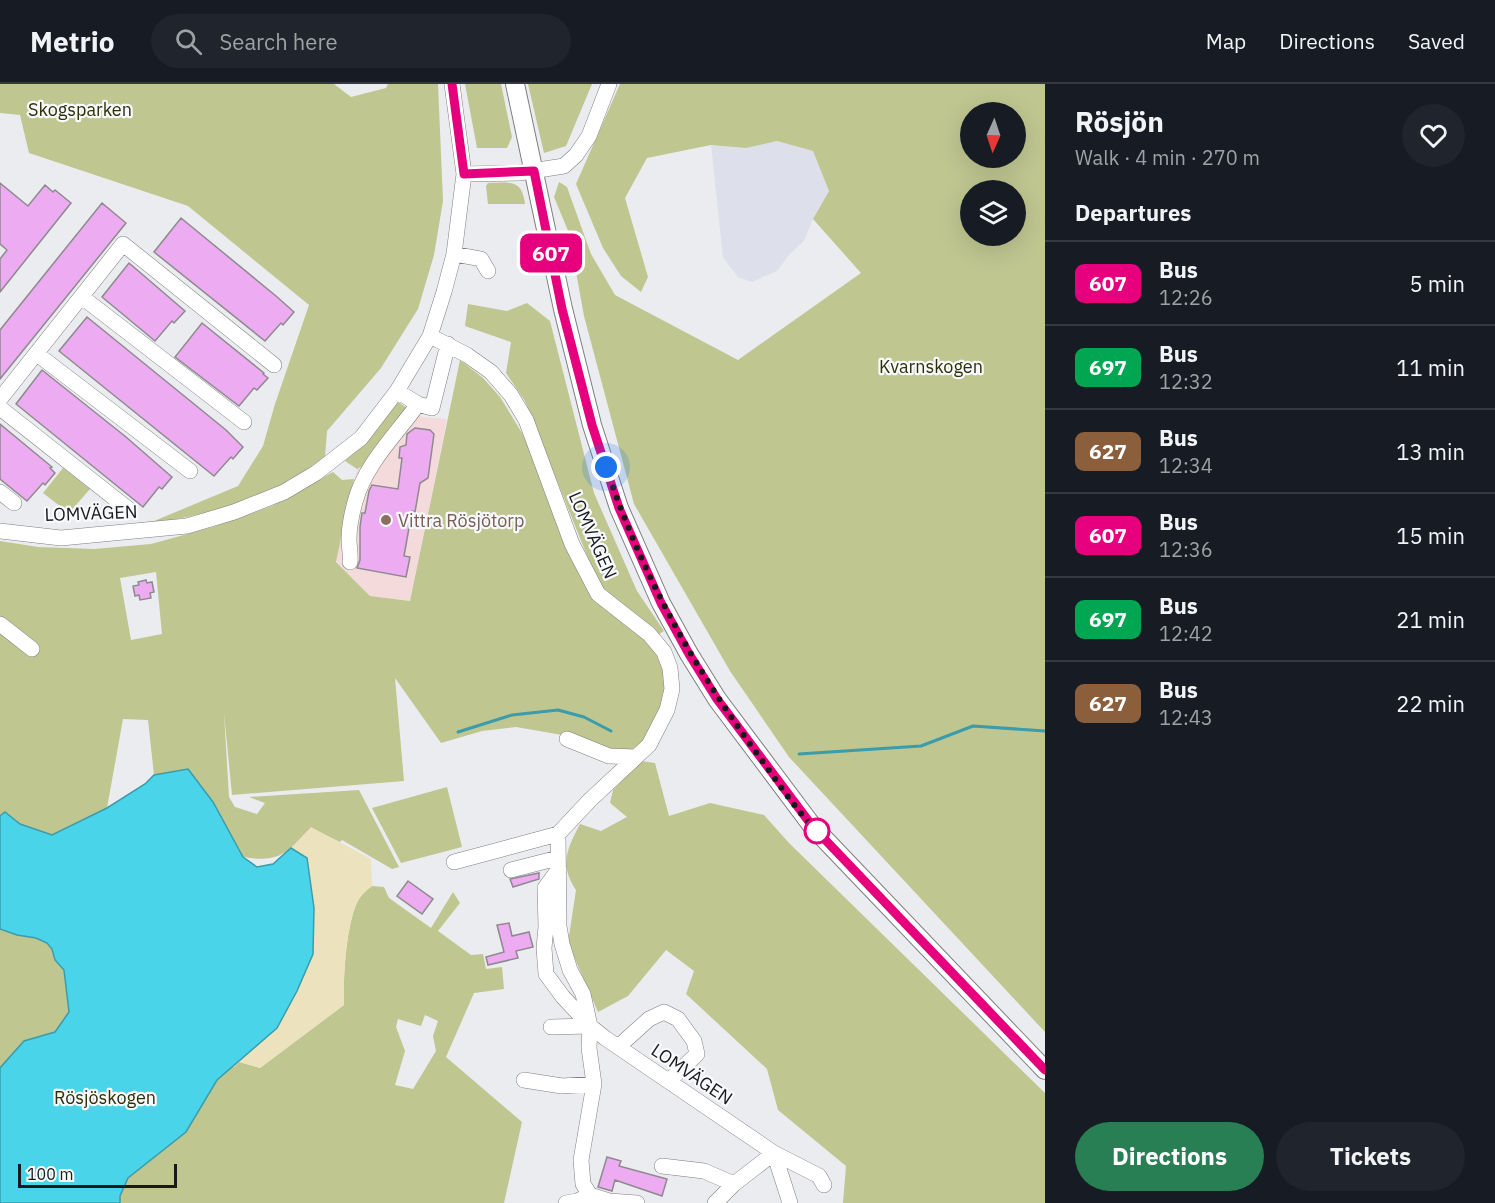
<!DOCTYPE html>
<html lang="en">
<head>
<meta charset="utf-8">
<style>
  body { margin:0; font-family:"IBM Plex Sans",sans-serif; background:#20242c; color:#f1f3f6; height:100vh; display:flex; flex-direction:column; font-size:22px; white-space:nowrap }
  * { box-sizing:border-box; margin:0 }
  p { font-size:20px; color:#9ea1a6 }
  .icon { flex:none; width:33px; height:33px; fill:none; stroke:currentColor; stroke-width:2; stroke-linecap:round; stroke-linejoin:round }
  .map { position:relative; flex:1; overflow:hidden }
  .side { display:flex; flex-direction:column; background:#171b24; width:450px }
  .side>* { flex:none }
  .badge { padding:0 12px; border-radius:9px; font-size:21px; line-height:39px }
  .needle { width:39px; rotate:183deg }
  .buttons { position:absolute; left:960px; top:18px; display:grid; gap:12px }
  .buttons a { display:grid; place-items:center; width:66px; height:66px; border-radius:50%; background:#171b24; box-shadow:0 6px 24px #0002; font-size:30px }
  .scale { position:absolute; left:18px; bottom:15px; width:159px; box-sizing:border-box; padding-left:6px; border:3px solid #19191b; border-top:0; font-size:16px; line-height:21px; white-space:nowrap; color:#19191b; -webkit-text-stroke:4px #f8f9fd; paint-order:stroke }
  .you { position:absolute; width:30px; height:30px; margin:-15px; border:4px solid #fff; border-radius:50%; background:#1a73e8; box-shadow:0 0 0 9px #1a73e833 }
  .map>.badge { position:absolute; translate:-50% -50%; box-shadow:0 0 0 3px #fff }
  h2 { padding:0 30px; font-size:22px; line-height:54px }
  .round { display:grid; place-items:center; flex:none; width:63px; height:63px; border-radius:32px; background:#20242c }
  .headline { display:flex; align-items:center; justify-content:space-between; height:102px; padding:0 30px }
  h1 { font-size:28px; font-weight:700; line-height:45px }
  .cta { display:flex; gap:12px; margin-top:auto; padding:12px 30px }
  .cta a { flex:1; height:69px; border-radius:36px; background:#277f53; color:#fff; font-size:24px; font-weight:700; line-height:69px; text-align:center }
  .cta a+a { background:#20242c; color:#f1f3f6 }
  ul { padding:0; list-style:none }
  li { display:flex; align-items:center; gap:18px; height:84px; padding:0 30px; border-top:2px solid #363941 }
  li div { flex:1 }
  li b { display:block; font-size:22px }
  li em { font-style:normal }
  li .badge { min-width:66px; font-weight:700; text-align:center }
  header { display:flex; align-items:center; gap:36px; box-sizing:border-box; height:84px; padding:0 30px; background:#171b24; border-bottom:2px solid #363941 }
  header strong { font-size:28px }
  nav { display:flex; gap:33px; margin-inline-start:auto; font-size:21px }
  .search { width:420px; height:54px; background:#20242c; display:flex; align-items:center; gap:15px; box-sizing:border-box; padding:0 21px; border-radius:33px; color:#9ea1a6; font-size:22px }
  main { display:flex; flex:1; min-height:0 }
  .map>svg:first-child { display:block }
</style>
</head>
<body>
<header>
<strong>Metrio</strong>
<div class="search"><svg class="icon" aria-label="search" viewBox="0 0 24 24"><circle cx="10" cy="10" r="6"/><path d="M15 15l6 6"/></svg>Search here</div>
<nav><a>Map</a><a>Directions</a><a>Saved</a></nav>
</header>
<main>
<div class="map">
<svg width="1045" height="1119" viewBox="0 0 1045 1119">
  <rect width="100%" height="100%" fill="#ebecf0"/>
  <path fill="#dde0eb" d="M 777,57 L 813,67 L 829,107 L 813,135 L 804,157 L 789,171 L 777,187 L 752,198 L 738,193 L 723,174 L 711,61 L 746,64 Z"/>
  <path fill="#f5dadc" d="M 408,325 L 422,333 L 447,335 L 410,517 L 370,512 L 336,477 L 357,385 L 367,380 Z"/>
  <path fill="#bfc690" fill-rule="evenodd" d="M 0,0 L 334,0 L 351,13 L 386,4 L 388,0 L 438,0 L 443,117 L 434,171 L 418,225 L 381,284 L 327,347 L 325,373 C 312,381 299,392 286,399 C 243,422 195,433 147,440 L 238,402 L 263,362 L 275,320 L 309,221 L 188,122 L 29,69 L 20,31 L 0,29 Z
    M 465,0 L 501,0 L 512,53 L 507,64 L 477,64 Z
    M 528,0 L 592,0 L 566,62 L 544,69 Z
    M 620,0 L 1045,0 L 1045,948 L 789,673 L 730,587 L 634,420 L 584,232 L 569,149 L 554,113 L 559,98 L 567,103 L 591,170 L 615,211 L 738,276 L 861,189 L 813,135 L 829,107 L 813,67 L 777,57 L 746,64 L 711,61 L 647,74 L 625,114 L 648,193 L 641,208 L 621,192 L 603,164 L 576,100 ZM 970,28 L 1016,28 L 1016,74 L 970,74 ZM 970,106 L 1016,106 L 1016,152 L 970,152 Z
    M 488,99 C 509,99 522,94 525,120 L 488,120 L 486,102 Z
    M 527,219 L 550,237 L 594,409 L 637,507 L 664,547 L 656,552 L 598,499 L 525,317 L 506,289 L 511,258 L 465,242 L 468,220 L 507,227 Z
    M 460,276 L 483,294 L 500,313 L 522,349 L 596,514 L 645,550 L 654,565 L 664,587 L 668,614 L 642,659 L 632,665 L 609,666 L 568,652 L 516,643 L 482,647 L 441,659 L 395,594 L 404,697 L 232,711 L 224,629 L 229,713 L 235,723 L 257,730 L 265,719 L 249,713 L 359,706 L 399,783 L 392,785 L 342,756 L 340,758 L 311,744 C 287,769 280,779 243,773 L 213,718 L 188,686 L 154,691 L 148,636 L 123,635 L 107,724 L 52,751 L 20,740 L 6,728 L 0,732 L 0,457 L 38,463 L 94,465 L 151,460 L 213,443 L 272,422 L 333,388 L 342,396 L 354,395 L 336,478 L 370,512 L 410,517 ZM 156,488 L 162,550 L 131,556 L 120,494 Z
    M 397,317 L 408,325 L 367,380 L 357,385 L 345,377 L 371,352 Z
    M 63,384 L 90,405 L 69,429 L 43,409 Z
    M 641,677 L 655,679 L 669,732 L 710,719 L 764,731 L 789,759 L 1045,1009 L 1045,1119 L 843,1119 L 846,1082 L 778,1026 L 767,985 L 686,910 L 694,887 L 666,866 L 628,912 L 598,928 L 568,859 L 576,806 C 559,781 567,765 580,740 L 601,747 L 627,733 L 610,719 L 613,706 Z
    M 447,703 L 462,763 L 401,779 L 372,724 Z
    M 0,793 L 234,983 L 239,978 L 260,984 L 344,921 C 343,895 346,837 359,815 C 362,810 368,805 372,802 L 384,803 L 389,814 L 431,844 L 453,808 L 460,819 L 438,847 L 471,871 L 483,870 L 486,885 L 502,883 L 504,905 L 474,909 L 446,973 L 522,1038 L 504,1119 L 0,1119 ZM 425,931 L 438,937 L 433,952 L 436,967 L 413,1005 L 395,1001 L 405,967 L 396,943 L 398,935 L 421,942 Z"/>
  <path fill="#ece2bd" d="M 311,743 L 371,775 L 372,802 C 368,805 362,810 359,815 C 346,837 343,895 344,921 L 260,984 L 239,978 L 265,953 L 277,944 L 297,907 L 313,870 L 307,774 L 291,764 Z"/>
  <path fill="#49d4e9" stroke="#3b9cab" stroke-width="1.5" d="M 188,685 L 213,718 L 243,773 L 257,783 L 273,780 L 291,764 L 307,774 L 314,824 L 313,870 L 297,907 L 277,944 L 217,996 L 186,1048 L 128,1094 L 120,1112 L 120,1119 L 0,1119 L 0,984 L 24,957 L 55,948 L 69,928 L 64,886 L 55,876 L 52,865 L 47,859 L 36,854 L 17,851 L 0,845 L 0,732 L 5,728 L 20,740 L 52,751 L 107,724 L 145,700 L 154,691 Z"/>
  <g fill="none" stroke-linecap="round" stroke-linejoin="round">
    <path stroke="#3b9cab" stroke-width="3" d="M 458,648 L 512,631 L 558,626 L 584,633 L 611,647
      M 799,670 L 921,662 L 973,642 L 1045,647"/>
  </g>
  <path fill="#edabf2" stroke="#8d8a8d" stroke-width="1.5" d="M 0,99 L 28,122 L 45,101 L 53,108 L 55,106 L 71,119 L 0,208 L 0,175 L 7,166 L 0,160 Z
    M 102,119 L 126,139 L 0,295 L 0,246 Z
    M 181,134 L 276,212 L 294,228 L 283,241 L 281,239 L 265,257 L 154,168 Z
    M 129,179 L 185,227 L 174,239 L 172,237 L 155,257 L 102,213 Z
    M 87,233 L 226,346 L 243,363 L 233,375 L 231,373 L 214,392 L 59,267 Z
    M 202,239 L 264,289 L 263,290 L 268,294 L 257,306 L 254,304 L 239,322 L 175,273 Z
    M 42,286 L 126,353 L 172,393 L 162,405 L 159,403 L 143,423 L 16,320 Z
    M 0,340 L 52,383 L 50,384 L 55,389 L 45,401 L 43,399 L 27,417 L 0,395 Z
    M 415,344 L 430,346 L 434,350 L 428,394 L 420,399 L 415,428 L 412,427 L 404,472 L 410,473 L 406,493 L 357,484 L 360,476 L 360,443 L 362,429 L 365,429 L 369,407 L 372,401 L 398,405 L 402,374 L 399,374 L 400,363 L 406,361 L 407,350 Z
    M 146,496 L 147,499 L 152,498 L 154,508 L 150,509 L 151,514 L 140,516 L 139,511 L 135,512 L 133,502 L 139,501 L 138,498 Z
    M 539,789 L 539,795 L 513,803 L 510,795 Z
    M 408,797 L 433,815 L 422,830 L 397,812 Z
    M 509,839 L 512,852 L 529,848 L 533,863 L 516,867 L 518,874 L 488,881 L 486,873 L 504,868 L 497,841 Z
    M 607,1073 L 621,1077 L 619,1082 L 667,1095 L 662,1112 L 615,1096 L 612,1107 L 598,1103 Z"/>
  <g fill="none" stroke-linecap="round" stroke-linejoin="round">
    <g stroke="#7d7e82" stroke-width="16">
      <path id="minor" d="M 464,90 L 519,89 L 564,82 L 576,71 L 589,52 L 609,0
        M 454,170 L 481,175 L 488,187
        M 82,213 L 244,338
        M 430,252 L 467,271 L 491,288 L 511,311 L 526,336 L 572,460 L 598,510 L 649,550 L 664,568 L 670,584 L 672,605 L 667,626 L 649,661 L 590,716 L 558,750 L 454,778
        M 37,270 L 190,387
        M 397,307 L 418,320 L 432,324 L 448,260
        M 0,315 L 123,160 L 274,281
        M 0,324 L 127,424
        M 0,408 L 14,419
        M 0,447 L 61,454 L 187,442 L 234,428 L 284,408 L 316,389 L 361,354 L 397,307 L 430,252 L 444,208 L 454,170 L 464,90 L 452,0
        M 350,478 C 351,470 349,463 349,455 C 349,444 352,429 355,418 C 365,380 396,351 418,320
        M 0,540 L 32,565
        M 567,655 L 609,672 L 636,673
        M 558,750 L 559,842 L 562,860 L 570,886 L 583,910 L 590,942 L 589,964 L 594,1000 L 581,1076 L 583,1100 L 590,1111 L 609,1117 L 637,1119
        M 559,785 L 545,804 L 546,843 L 544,864 L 546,890 L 563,913 L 590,942 L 605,954 L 774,1069 L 819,1092 L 824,1101
        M 511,786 L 558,774
        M 551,943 L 590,942
        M 618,963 L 649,935 L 664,928 L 678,935 L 694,957 L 697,970 L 669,997
        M 524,996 L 562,1002 L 594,1000
        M 774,1069 L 790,1119
        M 662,1082 L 704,1087 L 734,1100
        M 566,1119 L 577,1117 L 590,1111
        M 715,1119 L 734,1100 L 774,1069"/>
    </g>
    <g stroke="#7d7e82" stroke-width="20">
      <path id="major" d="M 515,0 L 563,225 L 592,341 L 619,424 L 661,519 L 689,570 L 717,615 L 813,743 L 1045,986"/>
    </g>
    <use href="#minor" stroke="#fff" stroke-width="15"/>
    <use href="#major" stroke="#fff" stroke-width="18"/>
  </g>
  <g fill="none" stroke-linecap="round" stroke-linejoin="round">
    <g stroke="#fff" stroke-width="14">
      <path id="line" d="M 452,0 L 464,90 L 534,87 L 562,225 L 592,341 L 619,424 L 661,519 L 689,570 L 717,615 L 813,743 L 1045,986"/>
    </g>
    <use href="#line" stroke="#e6007e" stroke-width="9"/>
    <path stroke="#19191b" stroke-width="6" stroke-dasharray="0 10.8" d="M 606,383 C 642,491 691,579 758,671 C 777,697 795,725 817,747"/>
  </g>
  <circle fill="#8d6e63" stroke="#f8f9fd" stroke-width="2" cx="386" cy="436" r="6"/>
  <circle fill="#fff" stroke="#e6007e" stroke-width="3" cx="817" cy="747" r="12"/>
  <g text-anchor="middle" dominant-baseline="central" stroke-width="4.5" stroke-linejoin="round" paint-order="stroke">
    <g font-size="18" fill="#2d3006" stroke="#f8f9fd">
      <text x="80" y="25">Skogsparken</text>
      <text x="931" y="282">Kvarnskogen</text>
      <text x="105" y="1013">Rösjöskogen</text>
    </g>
    <g font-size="18" fill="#19191b" stroke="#f8f9fd">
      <text transform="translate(91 429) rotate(-2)">LOMVÄGEN</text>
      <text transform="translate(593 451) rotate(66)">LOMVÄGEN</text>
      <text transform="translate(692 990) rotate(34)">LOMVÄGEN</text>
    </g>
    <g font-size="18" fill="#785e54" stroke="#f8f9fd" text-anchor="start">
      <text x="398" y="436">Vittra Rösjötorp</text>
    </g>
  </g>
</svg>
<div class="buttons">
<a><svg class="needle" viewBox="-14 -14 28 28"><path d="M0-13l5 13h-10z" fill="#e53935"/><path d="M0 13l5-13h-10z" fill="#9ea1a6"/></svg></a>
<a><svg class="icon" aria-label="layers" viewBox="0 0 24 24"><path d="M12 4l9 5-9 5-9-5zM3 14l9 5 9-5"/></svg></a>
</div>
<div class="scale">100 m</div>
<div class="you" style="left:606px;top:383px"></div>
<b class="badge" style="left:551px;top:169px;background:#e6007e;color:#fff">607</b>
</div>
<section class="side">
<div class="headline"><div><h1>Rösjön</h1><p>Walk · 4 min · 270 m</p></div><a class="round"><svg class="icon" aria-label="heart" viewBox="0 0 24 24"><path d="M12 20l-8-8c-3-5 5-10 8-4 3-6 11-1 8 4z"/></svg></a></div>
<h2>Departures</h2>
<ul>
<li><span class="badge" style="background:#e6007e;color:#fff">607</span><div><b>Bus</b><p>12:26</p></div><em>5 min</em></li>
<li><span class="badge" style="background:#00a651;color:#fff">697</span><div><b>Bus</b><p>12:32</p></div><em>11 min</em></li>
<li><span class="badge" style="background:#8b5e3c;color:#fff">627</span><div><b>Bus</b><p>12:34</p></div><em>13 min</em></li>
<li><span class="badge" style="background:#e6007e;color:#fff">607</span><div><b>Bus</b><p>12:36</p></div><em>15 min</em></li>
<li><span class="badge" style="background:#00a651;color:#fff">697</span><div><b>Bus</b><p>12:42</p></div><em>21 min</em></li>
<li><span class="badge" style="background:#8b5e3c;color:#fff">627</span><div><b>Bus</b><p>12:43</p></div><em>22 min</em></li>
</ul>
<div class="cta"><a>Directions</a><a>Tickets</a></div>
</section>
</main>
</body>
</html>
